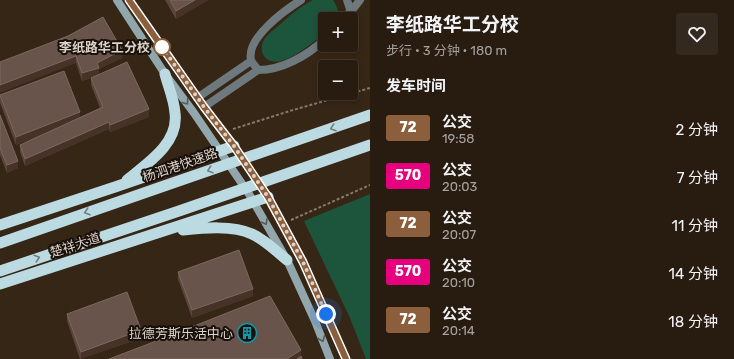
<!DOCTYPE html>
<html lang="zh">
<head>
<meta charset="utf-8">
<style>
  body { margin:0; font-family:Rubik,"Noto Sans SC",sans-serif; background:#34291e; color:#f1f3f6; height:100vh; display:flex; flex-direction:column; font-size:15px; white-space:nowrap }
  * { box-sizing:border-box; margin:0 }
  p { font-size:13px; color:#a5a19f }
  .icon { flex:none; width:22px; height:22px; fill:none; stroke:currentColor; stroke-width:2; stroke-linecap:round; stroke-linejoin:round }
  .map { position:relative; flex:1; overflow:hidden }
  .sheet { display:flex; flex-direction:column; background:#281c10; width:364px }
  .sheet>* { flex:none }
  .badge { padding:0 8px; border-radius:3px; font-size:14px; line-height:26px }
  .fabs { position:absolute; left:318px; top:12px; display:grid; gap:8px }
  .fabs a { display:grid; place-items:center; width:40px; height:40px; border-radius:4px; background:#281c10; box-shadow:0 2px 6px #0003,0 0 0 1px #443a30; font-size:20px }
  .you { position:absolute; width:20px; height:20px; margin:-10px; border:3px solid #fff; border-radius:50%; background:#1a73e8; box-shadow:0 0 0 6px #1a73e833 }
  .map>.badge { position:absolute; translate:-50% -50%; box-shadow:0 0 0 2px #fff }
  h2 { padding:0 16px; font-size:15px; line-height:36px }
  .round { display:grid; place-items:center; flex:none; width:42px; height:42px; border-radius:4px; background:#34291e }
  .overview { display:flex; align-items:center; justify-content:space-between; height:68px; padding:0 16px }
  h1 { font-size:19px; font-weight:700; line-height:30px }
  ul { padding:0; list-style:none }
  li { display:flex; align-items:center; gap:12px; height:48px; padding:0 16px }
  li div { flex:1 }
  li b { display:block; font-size:15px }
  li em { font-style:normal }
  li .badge { min-width:44px; font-weight:700; text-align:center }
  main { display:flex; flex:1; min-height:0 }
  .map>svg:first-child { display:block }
</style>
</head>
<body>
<main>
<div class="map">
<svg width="370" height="359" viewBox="0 0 370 359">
  <rect width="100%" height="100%" fill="#362616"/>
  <path fill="#1d543c" d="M 313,0 L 333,0 C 337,6 340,12 337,19 L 325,19 L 325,32 C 315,41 277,75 264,56 C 261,52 261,46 263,42 C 265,36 271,32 276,28 C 287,18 299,7 313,0 Z
    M 370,194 L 370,359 L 366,359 L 350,318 L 304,221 Z"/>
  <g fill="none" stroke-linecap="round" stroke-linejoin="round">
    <path stroke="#86786b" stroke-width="2" stroke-dasharray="3 2" stroke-linecap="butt" d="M 233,129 L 293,110 L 370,88
      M 291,220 L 370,185"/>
    <path stroke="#6d797d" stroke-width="8" d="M 347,0 L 350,9 L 349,14
      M 345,19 L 360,0
      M 258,70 C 256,67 252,63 251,60 C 246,38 285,10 301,0
      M 197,98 L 251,61
      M 204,107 L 258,70 C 282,70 307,56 325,39"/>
    <path stroke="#92a7ad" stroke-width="8" d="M 117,0 L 165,74 L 194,113 L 249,194 L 287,260 L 315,321 L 330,359
      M 129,0 L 204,107 L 234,146 L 268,197 L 303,262 L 346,359"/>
    <path stroke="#bcdae2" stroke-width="11" d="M 127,180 C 148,163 179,143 175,113 C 174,99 168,86 165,74
      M 0,225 L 118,186 L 234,146
      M 183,230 C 203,228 233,225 252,234 C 265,240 276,251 287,260
      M 0,284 L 268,197"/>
    <path stroke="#bcdae2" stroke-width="11" d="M 0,243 L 164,186 L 370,115
      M 0,271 L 179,211 L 370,145"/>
  </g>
  <path fill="#5b453c" d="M 165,0 L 208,0 L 176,19 Z
    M 68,36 L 122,58 L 99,69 L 99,74 L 149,117 L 110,132 L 109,129 L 25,166 L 20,152 L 20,145 L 44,134 L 16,145 L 0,103 L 0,95 L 80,117 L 100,108 L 91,85 L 91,78 L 82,81 L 76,63 Z
    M 0,115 L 18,168 L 7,173 L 0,155 Z
    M 178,272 L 253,296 L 192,318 L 178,279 Z
    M 67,314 L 141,338 L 80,359 L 67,321 Z"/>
  <path fill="#463227" d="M 195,0 L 208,0 L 176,19 L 176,11 Z
    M 122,50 L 122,58 L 99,69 L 99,75 L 82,81 L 82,73 L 97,63 Z
    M 76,56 L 76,63 L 0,93 L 0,85 Z
    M 149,109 L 149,117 L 110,132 L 110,125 Z
    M 80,112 L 80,120 L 16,145 L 16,137 Z
    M 109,122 L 109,129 L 25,166 L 25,159 Z
    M 18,161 L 18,168 L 7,173 L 7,165 Z
    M 253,289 L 253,296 L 192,318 L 192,310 Z
    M 141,330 L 141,338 L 81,359 L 81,352 Z
    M 301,350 L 301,359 L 287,359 Z"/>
  <path fill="#69544c" stroke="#7b685f" d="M 170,0 L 195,0 L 176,11 Z
    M 103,17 L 122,50 L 97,63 L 99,68 L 82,73 L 76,56 L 0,85 L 0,62 L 68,36 Z
    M 127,62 L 149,109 L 110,125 L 109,122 L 25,159 L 20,145 L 103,107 L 91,78 Z
    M 64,71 L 80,112 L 16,137 L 0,95 Z
    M 0,115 L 18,161 L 7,165 L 0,148 Z
    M 239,250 L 253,289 L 192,310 L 178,272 Z
    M 127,292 L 141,330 L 81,352 L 67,314 Z
    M 270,296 L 301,350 L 287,359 L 109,359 L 151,343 Z
    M 301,356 L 302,359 L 297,359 Z"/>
  <defs><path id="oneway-chevron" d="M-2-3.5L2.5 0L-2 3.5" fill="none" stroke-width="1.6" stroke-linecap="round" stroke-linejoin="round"/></defs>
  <g stroke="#555c5c">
    <use href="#oneway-chevron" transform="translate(186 102) rotate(54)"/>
    <use href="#oneway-chevron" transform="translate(265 222) rotate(60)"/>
    <use href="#oneway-chevron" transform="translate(322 339) rotate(68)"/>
  </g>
  <g stroke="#727f81">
    <use href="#oneway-chevron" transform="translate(333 128) rotate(161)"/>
    <use href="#oneway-chevron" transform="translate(210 170) rotate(161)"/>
    <use href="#oneway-chevron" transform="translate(87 212) rotate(161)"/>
    <use href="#oneway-chevron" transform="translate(37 258) rotate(-18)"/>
  </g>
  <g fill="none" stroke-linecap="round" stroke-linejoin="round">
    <g stroke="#fff" stroke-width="9">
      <path id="line" d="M 129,0 L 204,107 L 234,146 L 268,197 L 303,262 L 346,359"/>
    </g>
    <use href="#line" stroke="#8b5e3c" stroke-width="6"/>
    <path stroke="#ddd2c8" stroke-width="4" stroke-dasharray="0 7.2" d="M 162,47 L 204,107 L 234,146 L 268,197 L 303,262 L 326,314"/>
  </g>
  <defs>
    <g id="building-ring" transform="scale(1)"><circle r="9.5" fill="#18100a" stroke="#0f9aa8" stroke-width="1.5"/><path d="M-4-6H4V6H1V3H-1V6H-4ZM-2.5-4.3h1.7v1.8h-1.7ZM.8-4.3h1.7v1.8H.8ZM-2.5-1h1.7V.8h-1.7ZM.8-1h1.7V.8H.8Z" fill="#0f9aa8"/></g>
  </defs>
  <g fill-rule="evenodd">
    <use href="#building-ring" x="247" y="333"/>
  </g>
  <circle fill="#fff" stroke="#8b5e3c" stroke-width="2" cx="162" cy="47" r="8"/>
  <g text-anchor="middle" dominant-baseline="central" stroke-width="4" stroke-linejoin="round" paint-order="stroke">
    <g font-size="13" font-weight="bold" fill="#ddd2c8" stroke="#18100a" text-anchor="end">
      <text x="150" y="47">李纸路华工分校</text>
    </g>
    <g font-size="13" fill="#ddd2c8" stroke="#18100a">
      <text transform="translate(180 165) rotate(-19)">杨泗港快速路</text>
      <text transform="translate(75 245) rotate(-18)">楚祥大道</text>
    </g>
    <g font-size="13" fill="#ddd2c8" stroke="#18100a" text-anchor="end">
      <text x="233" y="333">拉德芳斯乐活中心</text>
    </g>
  </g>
</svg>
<div class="fabs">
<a>+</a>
<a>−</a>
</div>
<div class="you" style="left:326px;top:314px"></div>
</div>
<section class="sheet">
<div class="overview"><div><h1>李纸路华工分校</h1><p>步行 · 3 分钟 · 180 m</p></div><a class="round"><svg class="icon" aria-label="heart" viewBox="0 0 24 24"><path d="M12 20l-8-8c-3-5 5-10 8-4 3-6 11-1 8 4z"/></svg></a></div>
<h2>发车时间</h2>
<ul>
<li><span class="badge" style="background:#8b5e3c;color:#fff">72</span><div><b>公交</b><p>19:58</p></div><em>2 分钟</em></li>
<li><span class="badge" style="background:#e6007e;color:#fff">570</span><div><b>公交</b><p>20:03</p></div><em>7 分钟</em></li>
<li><span class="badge" style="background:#8b5e3c;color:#fff">72</span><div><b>公交</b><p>20:07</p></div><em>11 分钟</em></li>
<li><span class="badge" style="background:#e6007e;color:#fff">570</span><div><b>公交</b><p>20:10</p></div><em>14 分钟</em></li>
<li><span class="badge" style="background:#8b5e3c;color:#fff">72</span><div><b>公交</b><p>20:14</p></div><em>18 分钟</em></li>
</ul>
</section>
</main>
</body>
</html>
